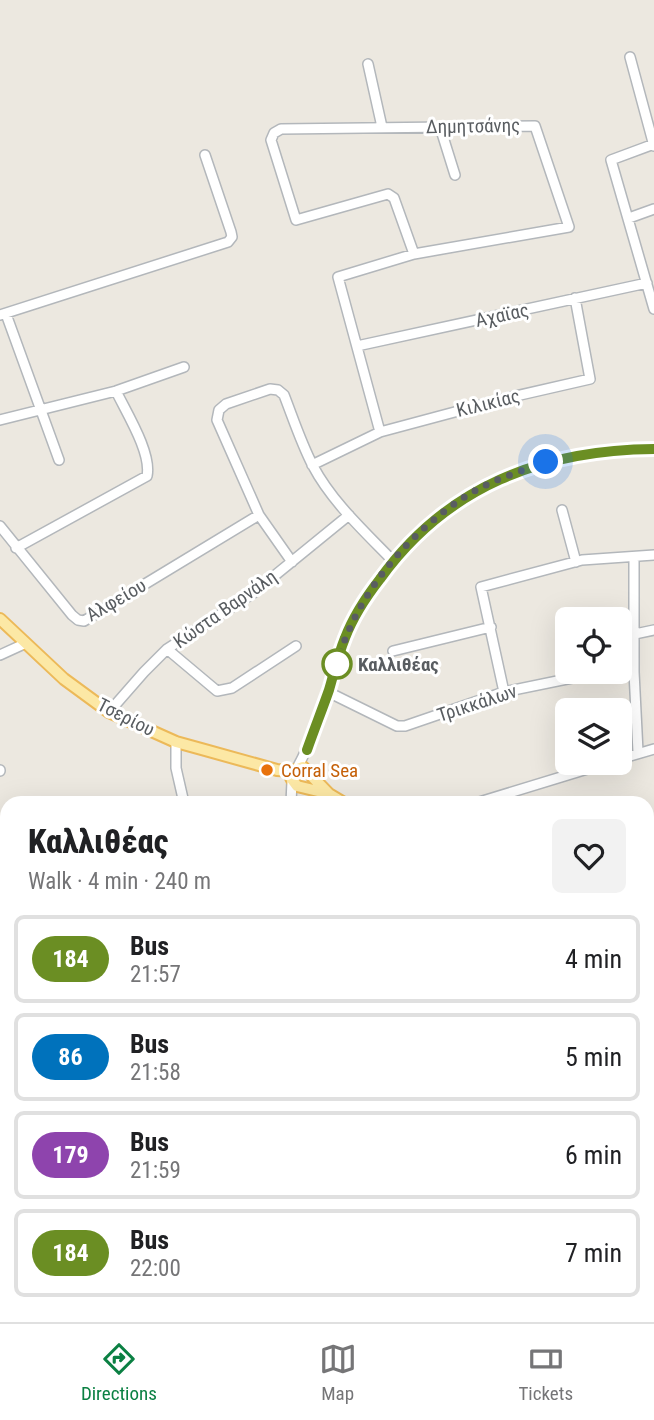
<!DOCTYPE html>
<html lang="en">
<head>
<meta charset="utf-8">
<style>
  body { margin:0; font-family:"Roboto Condensed",sans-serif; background:#f2f2f2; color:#202124; height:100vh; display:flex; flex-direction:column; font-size:26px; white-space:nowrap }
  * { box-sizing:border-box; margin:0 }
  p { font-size:23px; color:#757577 }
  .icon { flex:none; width:38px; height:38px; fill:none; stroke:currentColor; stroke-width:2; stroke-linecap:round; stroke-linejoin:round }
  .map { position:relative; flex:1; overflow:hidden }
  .drawer { position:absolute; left:0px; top:796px; width:654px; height:527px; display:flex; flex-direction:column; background:#fff; border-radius:21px 21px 0 0; box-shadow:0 7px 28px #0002 }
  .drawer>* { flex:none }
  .badge { padding:0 14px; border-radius:23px; font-size:24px; line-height:46px }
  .fabs { position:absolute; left:555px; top:607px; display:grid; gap:14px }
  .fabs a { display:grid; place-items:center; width:77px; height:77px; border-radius:10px; background:#fff; box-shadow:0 7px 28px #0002; font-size:35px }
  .you { position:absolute; width:35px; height:35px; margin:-18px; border:5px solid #fff; border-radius:50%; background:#1a73e8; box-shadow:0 0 0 10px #1a73e833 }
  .map>.badge { position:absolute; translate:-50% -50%; box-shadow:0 0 0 4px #fff }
  .round { display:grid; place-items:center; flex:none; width:74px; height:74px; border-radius:10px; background:#f2f2f2 }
  .overview { display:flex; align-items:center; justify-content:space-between; height:119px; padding:0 28px }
  h1 { font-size:33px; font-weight:800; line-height:52px }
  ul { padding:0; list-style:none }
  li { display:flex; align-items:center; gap:21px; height:88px; margin:0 14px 10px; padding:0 14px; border:4px solid #e0e0e0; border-radius:10px }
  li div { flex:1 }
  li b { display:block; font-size:26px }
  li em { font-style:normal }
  li .badge { min-width:77px; font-weight:700; text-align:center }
  .tabs { display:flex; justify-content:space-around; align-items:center; height:98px; border-top:2px solid #e0e0e0; background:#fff; font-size:19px; color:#757577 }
  .tabs a { display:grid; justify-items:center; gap:4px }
  .tabs .on { color:#0b8043 }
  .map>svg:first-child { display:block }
</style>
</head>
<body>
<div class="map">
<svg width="654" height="1322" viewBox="0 0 654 1322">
  <rect width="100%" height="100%" fill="#ece8e0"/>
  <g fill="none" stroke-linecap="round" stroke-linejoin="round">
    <g stroke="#b3b7bb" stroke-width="12">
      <path id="minor" d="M 630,57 L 654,146
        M 368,64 L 382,127
        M 440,127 L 455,175
        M 654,144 L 611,160 L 654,309
        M 629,218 L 654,209
        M 6,314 L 59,460
        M 0,315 L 228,242 L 232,237 L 231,232 L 205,155
        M 357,346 L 647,283
        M 0,420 L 116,391 L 184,367
        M 380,432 L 338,277 L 414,254 L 569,227 L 535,126 L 281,129 L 274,133 L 271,140 L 296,220 L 388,194 L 394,198 L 414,254
        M 312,465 L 380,432 L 507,398 L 590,379 L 575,298
        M 562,510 L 576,562
        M 0,526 L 72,615 L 78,620 L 84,621 L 259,515
        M 16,548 L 147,476 C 152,453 126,412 116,391
        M 634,557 L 634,672 L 638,752
        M 292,562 L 259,515 L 217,420 L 219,410 L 226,404 L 270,389 L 278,390 L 284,395 C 293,418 301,443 313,466 C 332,502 365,532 393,561
        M 564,628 L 567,643
        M 635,634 L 654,630
        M 167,649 L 217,691 L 232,688 L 296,646
        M 393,651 L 491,627
        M 0,655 L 24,644
        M 328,692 L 397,726 L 405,726 L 504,692 L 572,678 L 634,672
        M 504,692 L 481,587 L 582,560 L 654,555
        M 109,712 L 144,672 L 167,649 L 252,594 L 349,515
        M 176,742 L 176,768 L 184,803
        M 620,759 L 654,749
        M 297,768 C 320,727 327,681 345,638 C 354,616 367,597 381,578 C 448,486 542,451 654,449
        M 0,770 L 0,771
        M 291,803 L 292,781
        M 476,803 L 607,763
        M 0,823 L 7,822
        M 648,829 L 654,827
        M 648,930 L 654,936
        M 0,995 L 7,993
        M 0,1095 L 7,1096
        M 0,1144 L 7,1174
        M 0,1189 L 7,1188
        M 133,1316 L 136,1322
        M 229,1316 L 231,1322
        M 324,1316 L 326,1322
        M 405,1316 L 409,1322
        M 514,1316 L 516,1322
        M 587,1316 L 589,1322"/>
    </g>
    <g stroke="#ecb959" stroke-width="14">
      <path id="major" d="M 0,619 L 64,679 L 109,712 L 176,742 L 205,750 L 277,770 L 293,771 L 303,767 L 329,794 L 344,803
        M 293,771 L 291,778 L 297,786 L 326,793
        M 648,1038 L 654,1044
        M 648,1161 L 654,1161
        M 0,1281 L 7,1279"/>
    </g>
    <use href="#minor" stroke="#fff" stroke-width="9"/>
    <use href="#major" stroke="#fce8a5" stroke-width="10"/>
  </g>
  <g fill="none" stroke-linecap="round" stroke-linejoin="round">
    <g stroke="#fff" stroke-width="16">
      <path id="line" d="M 307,750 C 314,730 322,710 329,690 C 334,673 338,655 345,638 C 353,617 366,597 380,579 C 447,486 542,450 654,449"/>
    </g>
    <use href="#line" stroke="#6b8e23" stroke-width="10"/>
    <path stroke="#595d61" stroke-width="7" stroke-dasharray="0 12.6" d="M 337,664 C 355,596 407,534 466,496 C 491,480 519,472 546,462"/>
  </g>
  <circle fill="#fff" stroke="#6b8e23" stroke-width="3.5" cx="337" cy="664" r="14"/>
  <circle fill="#e8710a" stroke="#fff" stroke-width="2.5" cx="267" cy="770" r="7"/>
  <g text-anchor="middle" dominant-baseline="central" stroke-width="6" stroke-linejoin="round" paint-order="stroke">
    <g font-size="19" fill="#595d61" stroke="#fff">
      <text transform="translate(473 126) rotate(-1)">Δημητσάνης</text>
      <text transform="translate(502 315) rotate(-12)">Αχαϊας</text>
      <text transform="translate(488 403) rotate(-14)">Κιλικίας</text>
      <text transform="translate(116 600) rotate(-30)">Αλφείου</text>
      <text transform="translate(225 609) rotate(-35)">Κώστα Βαρνάλη</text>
      <text transform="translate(477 703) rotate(-18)">Τρικκάλων</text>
      <text transform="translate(126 717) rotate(27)">Τσερίου</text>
    </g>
    <g font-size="19" font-weight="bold" fill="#595d61" stroke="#fff" text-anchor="start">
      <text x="358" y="664">Καλλιθέας</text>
    </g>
    <g font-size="19" fill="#c56008" stroke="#fff" text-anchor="start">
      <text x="281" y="770">Corral Sea</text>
    </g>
  </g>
</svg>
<div class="fabs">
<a><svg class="icon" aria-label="locate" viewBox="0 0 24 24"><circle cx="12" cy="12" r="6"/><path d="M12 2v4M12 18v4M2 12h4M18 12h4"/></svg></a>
<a><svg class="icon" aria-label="layers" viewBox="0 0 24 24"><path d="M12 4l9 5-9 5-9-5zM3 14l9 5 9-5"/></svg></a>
</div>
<div class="you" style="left:546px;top:462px"></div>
<section class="drawer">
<div class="overview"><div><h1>Καλλιθέας</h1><p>Walk · 4 min · 240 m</p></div><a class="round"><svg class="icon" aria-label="heart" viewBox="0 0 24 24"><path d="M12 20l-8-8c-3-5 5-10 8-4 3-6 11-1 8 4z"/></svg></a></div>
<ul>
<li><span class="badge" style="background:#6b8e23;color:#fff">184</span><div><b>Bus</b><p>21:57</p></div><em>4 min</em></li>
<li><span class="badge" style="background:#0072bc;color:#fff">86</span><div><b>Bus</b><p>21:58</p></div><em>5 min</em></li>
<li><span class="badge" style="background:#8e44ad;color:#fff">179</span><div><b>Bus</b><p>21:59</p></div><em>6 min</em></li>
<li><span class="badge" style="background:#6b8e23;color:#fff">184</span><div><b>Bus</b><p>22:00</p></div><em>7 min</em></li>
</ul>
</section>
</div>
<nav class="tabs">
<a class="on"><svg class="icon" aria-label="directions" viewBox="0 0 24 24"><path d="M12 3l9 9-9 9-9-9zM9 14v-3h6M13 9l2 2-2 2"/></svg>Directions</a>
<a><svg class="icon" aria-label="map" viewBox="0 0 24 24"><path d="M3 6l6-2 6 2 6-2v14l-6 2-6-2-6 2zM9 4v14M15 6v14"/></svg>Map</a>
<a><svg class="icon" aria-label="tickets" viewBox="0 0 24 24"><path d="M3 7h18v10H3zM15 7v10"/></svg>Tickets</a>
</nav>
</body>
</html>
